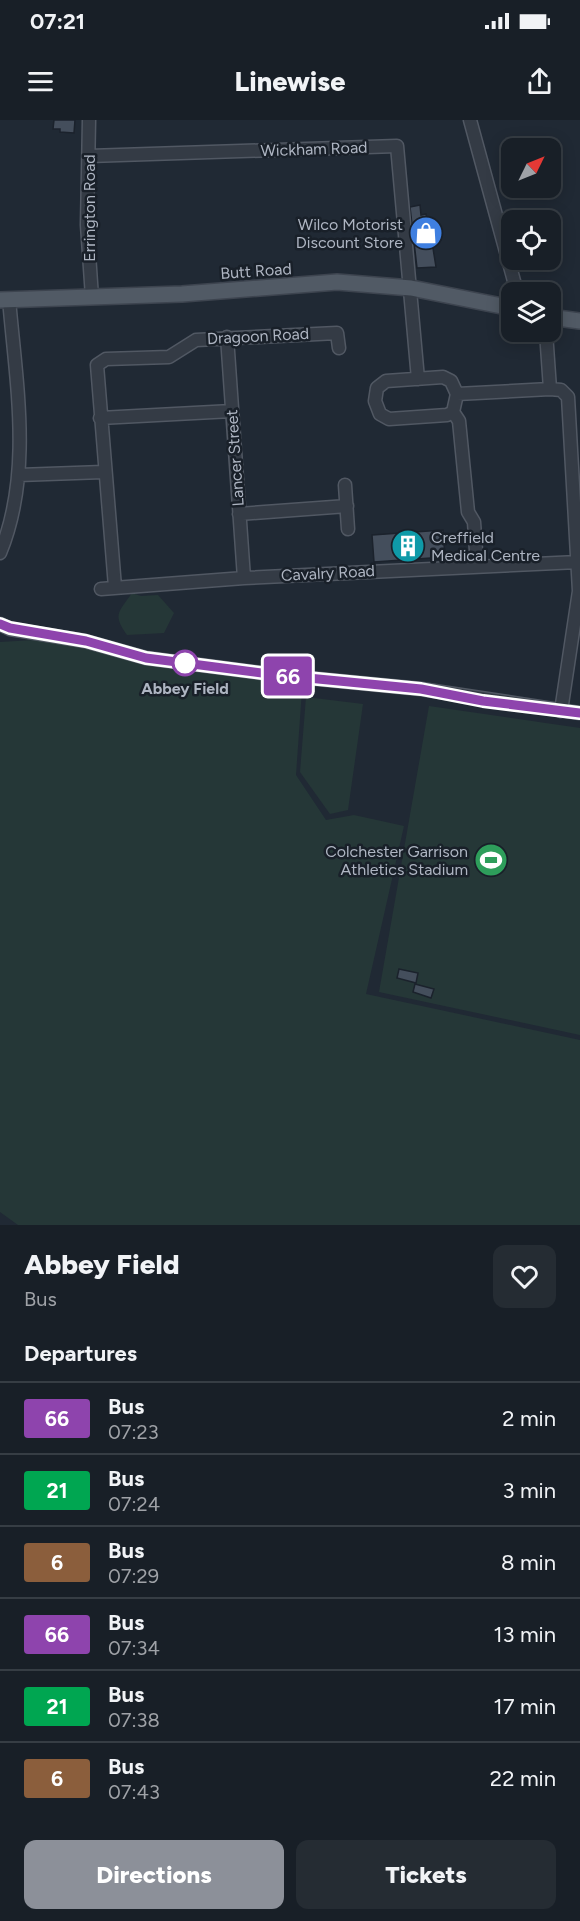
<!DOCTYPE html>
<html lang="en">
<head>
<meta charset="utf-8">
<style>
  body { margin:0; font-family:Figtree,sans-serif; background:#252c33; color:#f1f3f6; height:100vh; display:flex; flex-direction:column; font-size:22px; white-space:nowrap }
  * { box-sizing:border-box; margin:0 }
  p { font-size:20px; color:#9fa2a7 }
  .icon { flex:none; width:33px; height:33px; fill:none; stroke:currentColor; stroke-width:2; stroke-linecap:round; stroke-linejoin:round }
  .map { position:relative; height:1105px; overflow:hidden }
  .side { display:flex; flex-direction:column; background:#181f27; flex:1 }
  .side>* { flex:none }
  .badge { padding:0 12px; border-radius:4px; font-size:21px; line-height:39px }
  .needle { width:39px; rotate:47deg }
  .fabs { position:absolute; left:501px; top:18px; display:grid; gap:12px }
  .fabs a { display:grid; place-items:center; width:60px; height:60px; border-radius:12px; background:#181f27; box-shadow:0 3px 15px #0003,0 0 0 2px #363d44; font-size:30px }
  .map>.badge { position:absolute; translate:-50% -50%; box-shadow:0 0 0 3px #fff }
  h2 { padding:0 24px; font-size:22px; line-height:54px }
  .round { display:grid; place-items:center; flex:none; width:63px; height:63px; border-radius:12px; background:#252c33 }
  .summary { display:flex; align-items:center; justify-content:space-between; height:102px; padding:0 24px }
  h1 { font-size:28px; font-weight:800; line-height:45px }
  .cta { display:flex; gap:12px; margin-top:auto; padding:12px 24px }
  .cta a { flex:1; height:69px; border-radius:12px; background:#8c9099; color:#fff; font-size:24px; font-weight:800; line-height:69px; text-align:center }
  .cta a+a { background:#252c33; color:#f1f3f6 }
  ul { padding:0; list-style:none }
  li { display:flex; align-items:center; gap:18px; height:72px; padding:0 24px; border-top:2px solid #363d44 }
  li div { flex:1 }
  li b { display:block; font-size:22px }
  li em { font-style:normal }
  li .badge { min-width:66px; font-weight:700; text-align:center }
  .status { display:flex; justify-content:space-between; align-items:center; height:42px; padding:0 30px; background:#181f27; direction:ltr }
  .status svg { height:16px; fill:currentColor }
  header { display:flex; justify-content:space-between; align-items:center; height:78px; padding:0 24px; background:#181f27; font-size:27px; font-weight:800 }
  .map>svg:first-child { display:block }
</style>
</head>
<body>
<div class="status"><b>07:21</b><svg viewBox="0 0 49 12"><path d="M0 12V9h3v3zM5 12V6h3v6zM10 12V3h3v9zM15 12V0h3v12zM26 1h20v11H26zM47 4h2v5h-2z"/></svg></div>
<header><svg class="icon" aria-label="menu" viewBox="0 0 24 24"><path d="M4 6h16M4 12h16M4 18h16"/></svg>Linewise<svg class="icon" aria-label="share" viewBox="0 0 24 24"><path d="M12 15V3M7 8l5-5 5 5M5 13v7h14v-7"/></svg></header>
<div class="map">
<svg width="580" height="1105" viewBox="0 0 580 1105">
  <rect width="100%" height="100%" fill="#202934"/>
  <path fill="#253737" d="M 132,473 L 141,476 L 158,475 L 174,493 L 164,513 L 127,515 C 112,494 119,492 132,473 Z
    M 67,518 L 111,528 L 303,556 L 296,655 L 326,700 L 354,695 L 404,706 L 366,874 L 580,920 L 580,1105 L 18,1105 L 0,1092 L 0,522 Z
    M 306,577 L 363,584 L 348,690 L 330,694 L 300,652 Z
    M 429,586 L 580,608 L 580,915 L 379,872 Z"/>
  <path fill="#444e5c" stroke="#1b222c" stroke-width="1.5" d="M 54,0 L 75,0 L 74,13 L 60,12 L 60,9 L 53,9 Z
    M 420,85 L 421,95 L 426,94 L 428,105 L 438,104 L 441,120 L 432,122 L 436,147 L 417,148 L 410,87 Z
    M 443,410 L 445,437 L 374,442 L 372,415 Z
    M 399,849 L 418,853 L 416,863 L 397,858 Z
    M 415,864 L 434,869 L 431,878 L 413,872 Z"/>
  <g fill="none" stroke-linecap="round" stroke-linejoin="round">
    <g stroke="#515863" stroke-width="15">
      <path id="minor" d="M 89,0 L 87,105 L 92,177
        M 470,0 L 517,172
        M 89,36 L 397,26 L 418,259
        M 546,212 L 550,269
        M 227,217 L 244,458
        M 457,274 L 451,261 L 443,257 L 386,261 L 377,268 L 375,281 L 380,294 L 389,299 L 447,295 L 453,292 L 457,274 L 550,269 L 561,270 L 568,277 L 579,471 L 561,591
        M 453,292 L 459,301 L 468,392 L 474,402 L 477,445
        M 100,298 L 232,291
        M 19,355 L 103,352
        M 345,365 L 348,409
        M 239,394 L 347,386
        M 0,433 C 33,353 16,263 9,179
        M 115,467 L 97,245 L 106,239 L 169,237 L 196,220 L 337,213 L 339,228
        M 101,469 L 244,458 L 578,442
        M 0,504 L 10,509 L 85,521 L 146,538 L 277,555 L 421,569 L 580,593"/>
    </g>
    <g stroke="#3d444f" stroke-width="18">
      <path id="major" d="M 0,180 L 182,174 L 337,162 L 411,168 L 512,188
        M 550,197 L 580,201"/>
    </g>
    <use href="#minor" stroke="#343b45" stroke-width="12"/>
    <use href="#major" stroke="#515a65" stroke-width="15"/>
  </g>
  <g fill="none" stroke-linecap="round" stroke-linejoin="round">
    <g stroke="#fff" stroke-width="14">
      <path id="line" d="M 0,504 L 10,508 L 86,521 L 146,538 L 277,555 L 421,569 L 483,581 L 580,593"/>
    </g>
    <use href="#line" stroke="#8e44ad" stroke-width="9"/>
  </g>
  <defs>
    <g id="shop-disc" transform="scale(1.725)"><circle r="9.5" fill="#3f7fe0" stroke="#192029"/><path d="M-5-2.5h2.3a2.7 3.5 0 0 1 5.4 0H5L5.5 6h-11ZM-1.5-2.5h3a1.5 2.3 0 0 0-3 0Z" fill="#fff"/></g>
    <g id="building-disc" transform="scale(1.725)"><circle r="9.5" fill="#0f9aa8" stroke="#192029"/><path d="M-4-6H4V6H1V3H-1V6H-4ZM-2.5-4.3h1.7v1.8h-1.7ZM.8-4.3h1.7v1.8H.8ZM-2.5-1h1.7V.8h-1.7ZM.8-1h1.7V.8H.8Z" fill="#fff"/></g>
    <g id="stadium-disc" transform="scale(1.725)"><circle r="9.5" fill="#2e9e5b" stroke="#192029"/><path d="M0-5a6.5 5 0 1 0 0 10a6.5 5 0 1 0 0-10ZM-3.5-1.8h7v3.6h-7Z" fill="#fff"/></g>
  </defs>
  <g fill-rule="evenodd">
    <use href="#shop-disc" x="426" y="113"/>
    <use href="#building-disc" x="408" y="426"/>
    <use href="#stadium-disc" x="491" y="740"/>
  </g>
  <circle fill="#fff" stroke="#8e44ad" stroke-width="3" cx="185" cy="543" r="12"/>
  <g text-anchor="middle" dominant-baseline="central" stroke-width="5" stroke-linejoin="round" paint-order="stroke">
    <g font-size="16" fill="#aeb5c2" stroke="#192029">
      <text transform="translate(314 29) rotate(-2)">Wickham Road</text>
      <text transform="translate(89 88) rotate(-90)">Errington Road</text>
      <text transform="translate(256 151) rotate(-4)">Butt Road</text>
      <text transform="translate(258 216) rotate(-3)">Dragoon Road</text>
      <text transform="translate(235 338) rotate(-94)">Lancer Street</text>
      <text transform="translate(328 453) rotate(-3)">Cavalry Road</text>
    </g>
    <g font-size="16" fill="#aeb5c2" stroke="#192029" text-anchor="end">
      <text x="403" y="104">Wilco Motorist<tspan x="403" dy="18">Discount Store</tspan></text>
      <text x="431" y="417" text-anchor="start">Creffield<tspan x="431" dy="18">Medical Centre</tspan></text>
      <text x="468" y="731">Colchester Garrison<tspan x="468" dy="18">Athletics Stadium</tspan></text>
    </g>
    <g font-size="16" font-weight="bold" fill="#aeb5c2" stroke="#192029">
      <text x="185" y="568">Abbey Field</text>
    </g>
  </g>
</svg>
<div class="fabs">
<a><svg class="needle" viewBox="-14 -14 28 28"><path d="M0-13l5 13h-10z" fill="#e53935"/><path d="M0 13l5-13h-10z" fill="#9fa2a7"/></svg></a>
<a><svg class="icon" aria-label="locate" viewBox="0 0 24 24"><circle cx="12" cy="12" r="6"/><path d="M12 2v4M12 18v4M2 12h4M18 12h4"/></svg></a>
<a><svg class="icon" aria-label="layers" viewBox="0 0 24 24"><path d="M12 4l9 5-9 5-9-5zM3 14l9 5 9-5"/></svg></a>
</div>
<b class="badge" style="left:288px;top:556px;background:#8e44ad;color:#fff">66</b>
</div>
<section class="side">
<div class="summary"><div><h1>Abbey Field</h1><p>Bus</p></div><a class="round"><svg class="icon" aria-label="heart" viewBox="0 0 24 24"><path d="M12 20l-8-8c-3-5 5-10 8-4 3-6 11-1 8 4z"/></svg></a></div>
<h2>Departures</h2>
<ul>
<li><span class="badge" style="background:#8e44ad;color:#fff">66</span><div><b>Bus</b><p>07:23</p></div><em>2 min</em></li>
<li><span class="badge" style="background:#00a651;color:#fff">21</span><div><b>Bus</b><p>07:24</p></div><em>3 min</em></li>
<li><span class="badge" style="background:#8b5e3c;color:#fff">6</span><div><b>Bus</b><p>07:29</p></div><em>8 min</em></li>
<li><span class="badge" style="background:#8e44ad;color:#fff">66</span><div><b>Bus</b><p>07:34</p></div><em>13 min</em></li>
<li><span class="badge" style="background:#00a651;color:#fff">21</span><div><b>Bus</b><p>07:38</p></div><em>17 min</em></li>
<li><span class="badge" style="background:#8b5e3c;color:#fff">6</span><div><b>Bus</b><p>07:43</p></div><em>22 min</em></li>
</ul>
<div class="cta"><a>Directions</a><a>Tickets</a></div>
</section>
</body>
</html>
